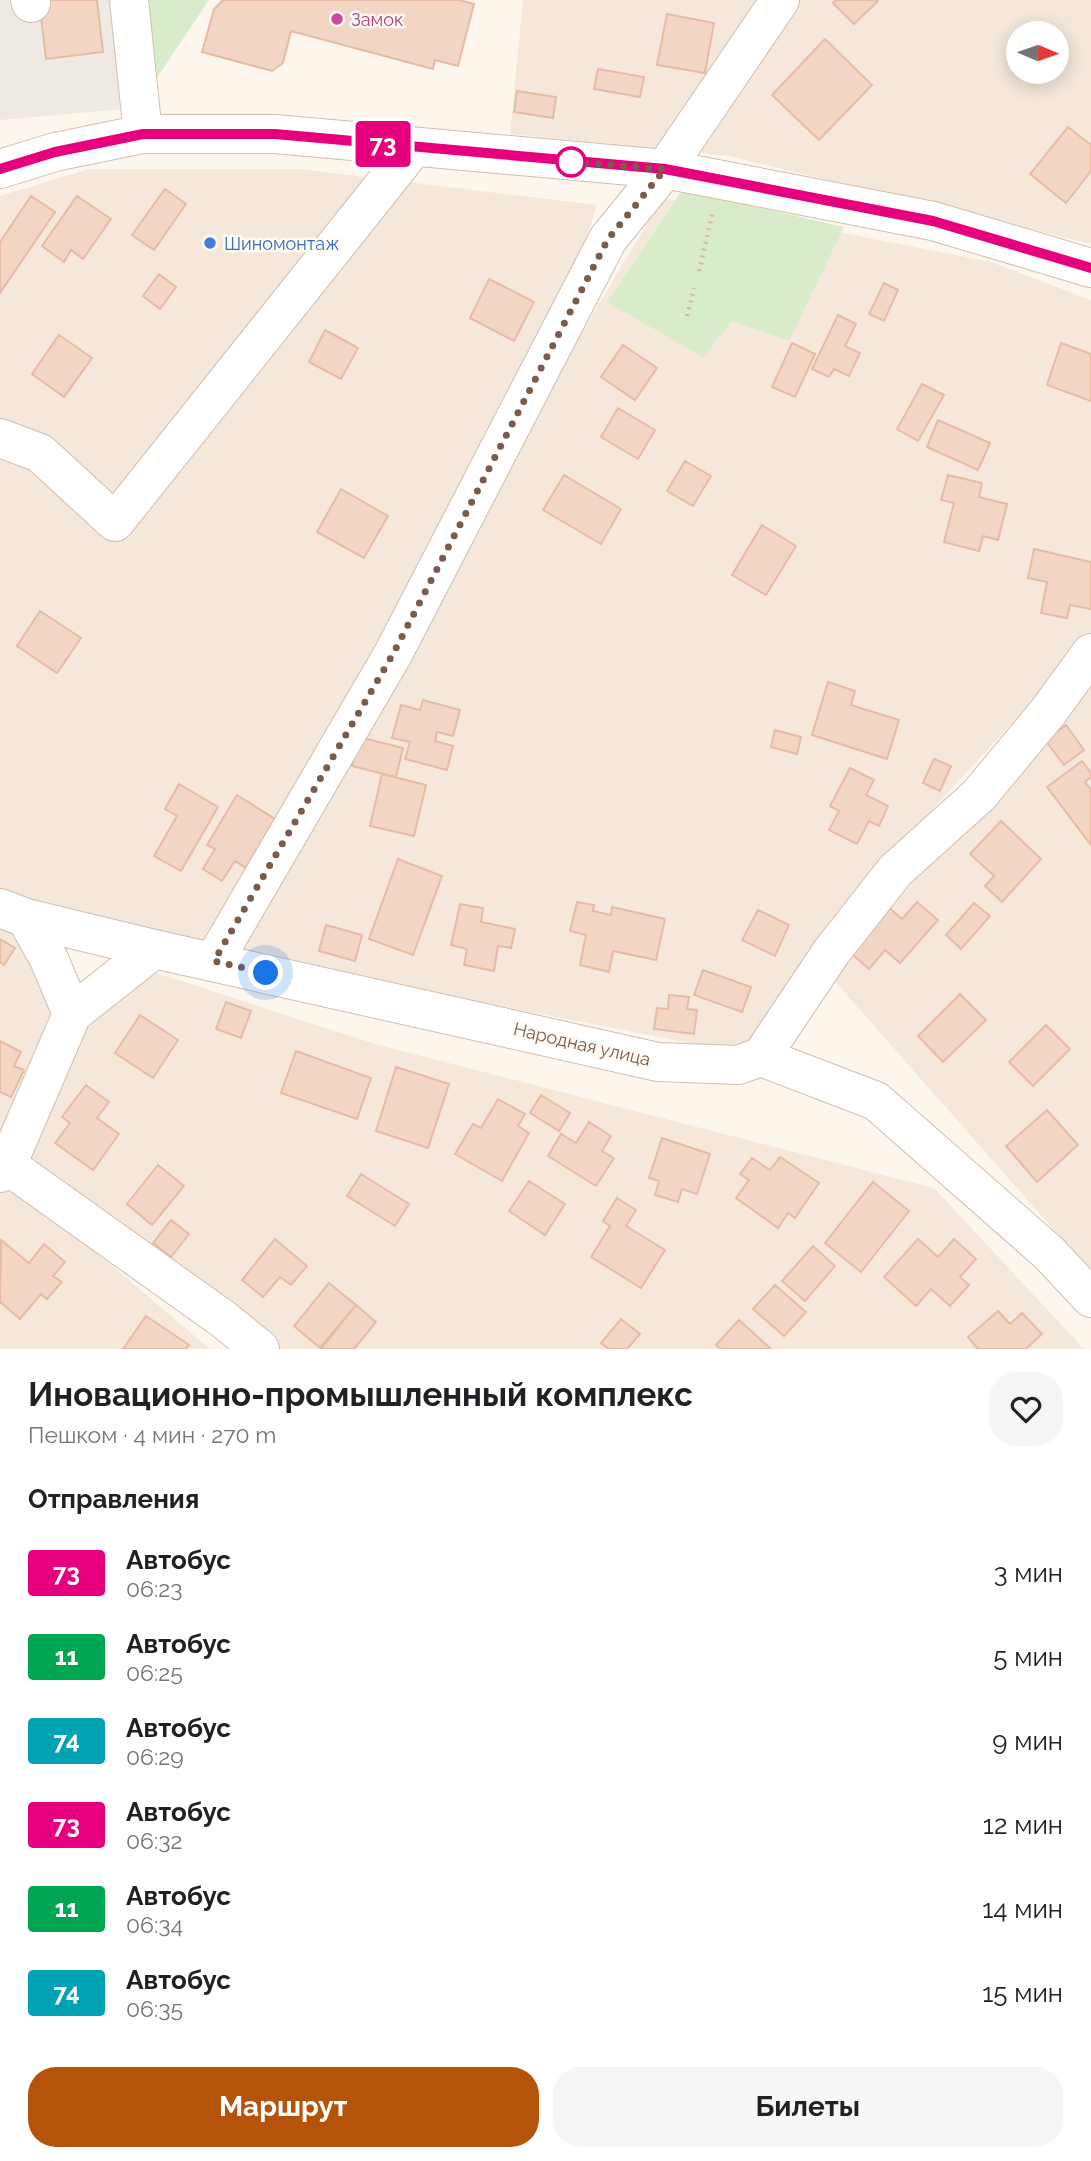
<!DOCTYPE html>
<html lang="ru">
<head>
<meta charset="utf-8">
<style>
  body { margin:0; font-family:Raleway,sans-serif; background:#f6f6f6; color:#202124; height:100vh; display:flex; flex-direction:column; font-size:26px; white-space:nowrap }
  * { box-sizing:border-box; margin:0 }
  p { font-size:23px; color:#757577 }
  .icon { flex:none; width:38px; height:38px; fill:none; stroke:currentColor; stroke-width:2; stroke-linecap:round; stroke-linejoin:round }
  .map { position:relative; height:1349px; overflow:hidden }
  .details { display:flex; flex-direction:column; background:#fff; flex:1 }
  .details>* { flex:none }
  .badge { padding:0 14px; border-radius:5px; font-size:24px; line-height:46px }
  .needle { width:46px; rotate:92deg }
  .controls { position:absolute; left:1006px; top:21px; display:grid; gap:14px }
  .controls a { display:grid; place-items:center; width:63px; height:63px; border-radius:50%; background:#fff; box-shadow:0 4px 18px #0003; font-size:35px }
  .you { position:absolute; width:35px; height:35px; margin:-18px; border:5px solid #fff; border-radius:50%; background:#1a73e8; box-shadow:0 0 0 10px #1a73e833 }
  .map>.badge { position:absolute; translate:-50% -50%; box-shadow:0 0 0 4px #fff }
  h2 { padding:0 28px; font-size:26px; line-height:63px }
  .round { display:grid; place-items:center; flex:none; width:74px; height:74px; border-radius:28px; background:#f6f6f6 }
  .headline { display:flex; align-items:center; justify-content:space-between; height:119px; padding:0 28px }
  h1 { font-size:33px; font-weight:700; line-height:52px }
  .action { display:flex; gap:14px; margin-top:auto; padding:14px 28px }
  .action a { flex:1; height:80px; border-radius:28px; background:#b45309; color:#fff; font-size:28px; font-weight:700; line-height:80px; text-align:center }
  .action a+a { background:#f6f6f6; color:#202124 }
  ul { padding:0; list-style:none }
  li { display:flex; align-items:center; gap:21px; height:84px; padding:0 28px }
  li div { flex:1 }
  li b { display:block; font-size:26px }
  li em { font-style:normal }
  li .badge { min-width:77px; font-weight:700; text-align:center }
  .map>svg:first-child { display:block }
</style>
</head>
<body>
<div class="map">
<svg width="1091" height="1349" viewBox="0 0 1091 1349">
  <rect width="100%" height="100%" fill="#fdf6ec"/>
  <path fill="#f5e8da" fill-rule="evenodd" d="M 523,0 L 1091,0 L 1091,244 L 729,156 L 510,134 ZM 1018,33 L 1057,33 L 1057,72 L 1018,72 Z
    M 89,169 L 300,169 L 597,205 L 568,295 L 217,945 L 0,892 L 0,196 Z
    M 663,198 L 991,262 L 1091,300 L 1091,637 L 875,872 L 740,1053 L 242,955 L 267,889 L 597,307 Z
    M 1091,663 L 1091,1272 L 824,969 Z
    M 0,921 L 17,930 L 56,997 L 0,1144 Z
    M 144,969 L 375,1044 L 934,1188 L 1084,1349 L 272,1349 L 19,1156 L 76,1018 Z
    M 10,1179 L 210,1349 L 0,1349 L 0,1191 Z"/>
  <path fill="#efe9e4" d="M 0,0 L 110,0 L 124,109 L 0,120 Z"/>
  <path fill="#d8ecc9" d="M 149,0 L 209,0 L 156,79 Z
    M 682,190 L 844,227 L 789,341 L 732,321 L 703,357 L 607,302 Z"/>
  <path fill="#f3d5c3" stroke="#e6bba3" stroke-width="2" d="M 39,0 L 97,0 L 103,52 L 46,59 Z
    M 223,0 L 459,0 L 474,4 L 458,66 L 435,60 L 433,69 L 291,31 L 283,63 L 272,71 L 202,52 L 214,9 Z
    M 836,0 L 877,0 L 878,1 L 854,24 L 833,3 Z
    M 667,14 L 714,23 L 705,73 L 657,65 Z
    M 825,39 L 872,85 L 819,140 L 772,95 Z
    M 598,69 L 644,77 L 640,97 L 594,89 Z
    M 517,91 L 556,97 L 553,118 L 514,112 Z
    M 1068,127 L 1091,145 L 1091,171 L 1066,203 L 1030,174 Z
    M 165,189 L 186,204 L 154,250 L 132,235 Z
    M 31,196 L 55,212 L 0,293 L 0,242 Z
    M 77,196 L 111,219 L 83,259 L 71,250 L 64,262 L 42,246 Z
    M 159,274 L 176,287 L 160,309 L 143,296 Z
    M 489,279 L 534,302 L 514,341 L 470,318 Z
    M 884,283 L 898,290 L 884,321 L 869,314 Z
    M 838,315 L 856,324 L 845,346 L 860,353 L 849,376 L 834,369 L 829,377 L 812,369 Z
    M 325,330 L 358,348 L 341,379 L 309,362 Z
    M 59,335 L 92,358 L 64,397 L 32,374 Z
    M 792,343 L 815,354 L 795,397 L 772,387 Z
    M 1061,343 L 1091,354 L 1091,401 L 1047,385 Z
    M 623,345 L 657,368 L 635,400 L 601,377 Z
    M 922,384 L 944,395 L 918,441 L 897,429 Z
    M 618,408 L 655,430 L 638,459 L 601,437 Z
    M 938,420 L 990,443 L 978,470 L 927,447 Z
    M 685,461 L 711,476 L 693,506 L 667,491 Z
    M 564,475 L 621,509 L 601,544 L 543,510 Z
    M 948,475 L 982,483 L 979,497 L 1007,504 L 998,540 L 983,536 L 979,551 L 944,542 L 954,503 L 941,500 Z
    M 341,489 L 388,516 L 364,558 L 317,532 Z
    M 762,525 L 796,546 L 766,595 L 732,575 Z
    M 1034,549 L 1091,562 L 1091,609 L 1070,605 L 1067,618 L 1041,613 L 1047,582 L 1028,578 Z
    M 40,611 L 81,638 L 57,673 L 17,646 Z
    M 828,682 L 855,691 L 851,705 L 899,720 L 887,759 L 812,735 Z
    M 423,700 L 460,710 L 453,736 L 437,732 L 435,741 L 453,746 L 447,770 L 405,759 L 410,742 L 392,738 L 401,705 L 420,710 Z
    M 1066,725 L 1084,750 L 1064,765 L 1045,740 Z
    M 775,730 L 801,737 L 797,754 L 771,747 Z
    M 359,737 L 403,748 L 396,777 L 352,766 Z
    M 934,759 L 951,766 L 940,791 L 923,783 Z
    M 1082,761 L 1091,773 L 1091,777 L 1085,782 L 1091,790 L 1091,845 L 1047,787 Z
    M 850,768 L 874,780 L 866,795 L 888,806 L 879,826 L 869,821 L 857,844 L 829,830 L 839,811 L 830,806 Z
    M 382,774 L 426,785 L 414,836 L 370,826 Z
    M 179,784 L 218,807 L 181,871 L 154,856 L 177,816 L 165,809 Z
    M 237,795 L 275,819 L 246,868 L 235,861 L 222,881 L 203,869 L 215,849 L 207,845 Z
    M 1001,821 L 1041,859 L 1002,902 L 985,886 L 994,876 L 970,854 Z
    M 398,859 L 442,876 L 413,955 L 369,939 Z
    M 577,902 L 594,905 L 593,911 L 611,915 L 612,907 L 665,919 L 656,960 L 613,951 L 609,972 L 580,965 L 586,935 L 570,931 Z
    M 883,902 L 902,919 L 917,902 L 938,920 L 900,963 L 885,950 L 869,969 L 844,947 Z
    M 974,903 L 990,916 L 961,949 L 946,935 Z
    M 460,904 L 483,908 L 481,922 L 515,929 L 511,948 L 498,946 L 494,971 L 464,965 L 467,949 L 451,945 Z
    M 758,910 L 789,925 L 775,956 L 742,940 Z
    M 326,925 L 362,935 L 355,961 L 319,951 Z
    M 0,939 L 15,948 L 4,965 L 0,962 Z
    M 703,970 L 751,987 L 742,1012 L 694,995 Z
    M 960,994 L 986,1020 L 943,1062 L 918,1036 Z
    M 669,995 L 689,997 L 687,1009 L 697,1010 L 694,1034 L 654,1029 L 657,1008 L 668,1009 Z
    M 226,1002 L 251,1011 L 241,1038 L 216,1029 Z
    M 140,1015 L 178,1040 L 153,1078 L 115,1053 Z
    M 1046,1025 L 1070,1049 L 1033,1086 L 1009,1062 Z
    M 0,1041 L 21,1052 L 14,1066 L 24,1070 L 11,1097 L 0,1092 Z
    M 296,1051 L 371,1078 L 357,1119 L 281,1093 Z
    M 396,1067 L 449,1084 L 428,1148 L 376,1131 Z
    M 86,1085 L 109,1102 L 97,1118 L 119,1134 L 93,1170 L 55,1143 L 70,1123 L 62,1117 Z
    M 541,1095 L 570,1113 L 559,1131 L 530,1113 Z
    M 498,1099 L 525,1114 L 518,1126 L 529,1133 L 502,1181 L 455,1154 L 473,1124 L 481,1128 Z
    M 1047,1110 L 1078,1145 L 1037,1182 L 1006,1146 Z
    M 589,1122 L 611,1136 L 602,1151 L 614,1158 L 596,1186 L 548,1156 L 561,1134 L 576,1143 Z
    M 662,1138 L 710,1154 L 697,1194 L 682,1189 L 678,1202 L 655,1195 L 659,1181 L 649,1178 Z
    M 780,1157 L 819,1183 L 795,1218 L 788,1213 L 778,1228 L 736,1198 L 749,1180 L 740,1174 L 752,1158 L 770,1170 Z
    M 158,1165 L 184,1186 L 152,1225 L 127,1204 Z
    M 361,1174 L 409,1204 L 395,1226 L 347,1196 Z
    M 529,1181 L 565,1204 L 545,1235 L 509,1211 Z
    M 873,1182 L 909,1211 L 861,1272 L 825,1243 Z
    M 617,1198 L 636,1210 L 626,1226 L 665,1250 L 641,1288 L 591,1257 L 610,1226 L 603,1221 Z
    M 171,1220 L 189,1234 L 171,1257 L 153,1243 Z
    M 275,1239 L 307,1266 L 291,1285 L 280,1277 L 263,1297 L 242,1280 Z
    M 918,1239 L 938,1257 L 954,1239 L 976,1259 L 960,1277 L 969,1285 L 950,1306 L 931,1289 L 916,1306 L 884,1277 Z
    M 1,1240 L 29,1263 L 44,1244 L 65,1262 L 53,1276 L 62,1282 L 47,1299 L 41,1294 L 20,1319 L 0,1302 Z
    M 813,1246 L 835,1266 L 805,1301 L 782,1281 Z
    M 329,1283 L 356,1305 L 320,1348 L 294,1326 Z
    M 775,1285 L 806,1312 L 784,1336 L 753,1309 Z
    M 356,1305 L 376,1322 L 354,1349 L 321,1349 Z
    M 998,1311 L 1010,1324 L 1022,1313 L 1042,1334 L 1026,1349 L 978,1349 L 968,1337 Z
    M 146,1316 L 189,1345 L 186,1349 L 123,1349 Z
    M 621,1319 L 640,1334 L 627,1349 L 609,1349 L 601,1343 Z
    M 739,1320 L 771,1349 L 721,1349 L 716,1345 Z"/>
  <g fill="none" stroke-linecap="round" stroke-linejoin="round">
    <g stroke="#d1beb0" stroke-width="40">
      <path id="minor" d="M 30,0 L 31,3
        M 129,0 L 143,134
        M 0,169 L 55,152 L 143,134 L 275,134 L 665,169 L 933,221 L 1091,268
        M 0,438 L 40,453 L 115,522 L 414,147
        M 0,908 L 26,918 L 154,949 L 658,1062 L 738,1065 L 761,1057 L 876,1101 L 1049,1253 L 1091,1298
        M 26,918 L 49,959 L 72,1014
        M 214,961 L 393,654 L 608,239 L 665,169 L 780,0
        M 761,1057 L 832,951 L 895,871 L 979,795 L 1048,712 L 1091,653
        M 7,1165 L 223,1319 L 260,1349
        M 0,1173 L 7,1165 L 72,1014 L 154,949"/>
    </g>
    <path stroke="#d9b8a5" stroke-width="4.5" stroke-dasharray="2 5" stroke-linecap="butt" d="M 699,271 L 713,211
      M 687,316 L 694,288"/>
    <use href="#minor" stroke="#fff" stroke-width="38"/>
  </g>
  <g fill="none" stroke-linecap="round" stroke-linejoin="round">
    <g stroke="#fff" stroke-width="16">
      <path id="line" d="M 0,169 L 55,152 L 143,134 L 275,134 L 665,169 L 933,221 L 1091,268"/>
    </g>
    <use href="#line" stroke="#e6007e" stroke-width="10"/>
    <path stroke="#7a5c4d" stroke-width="7" stroke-dasharray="0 12.6" d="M 266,973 L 214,961 L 393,654 L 608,239 L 665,169 L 571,162"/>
  </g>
  <circle fill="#d1479c" stroke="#fffaf3" stroke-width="2.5" cx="337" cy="19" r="7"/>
  <circle fill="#fff" stroke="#e6007e" stroke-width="3.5" cx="571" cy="162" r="14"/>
  <circle fill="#3f7fe0" stroke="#fffaf3" stroke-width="2.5" cx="210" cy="243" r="7"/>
  <g text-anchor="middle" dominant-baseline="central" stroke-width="5" stroke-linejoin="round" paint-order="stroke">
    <g font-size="18" fill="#b23c85" stroke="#fffaf3" text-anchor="start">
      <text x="351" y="19">Замок</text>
    </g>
    <g font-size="18" fill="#366cbe" stroke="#fffaf3" text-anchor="start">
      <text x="224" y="243">Шиномонтаж</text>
    </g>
    <g font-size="18" fill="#7a5c4d" stroke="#fffaf3">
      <text transform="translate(582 1044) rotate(13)">Народная улица</text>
    </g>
  </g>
</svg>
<div class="controls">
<a><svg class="needle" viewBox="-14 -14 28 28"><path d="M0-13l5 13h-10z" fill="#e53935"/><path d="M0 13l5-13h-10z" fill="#757577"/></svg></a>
</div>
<div class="you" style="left:266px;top:973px"></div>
<b class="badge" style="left:383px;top:144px;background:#e6007e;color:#fff">73</b>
</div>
<section class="details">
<div class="headline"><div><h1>Иновационно-промышленный комплекс</h1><p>Пешком · 4 мин · 270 m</p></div><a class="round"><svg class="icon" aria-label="heart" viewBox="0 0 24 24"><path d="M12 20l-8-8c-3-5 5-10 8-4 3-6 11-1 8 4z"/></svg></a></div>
<h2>Отправления</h2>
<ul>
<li><span class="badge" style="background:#e6007e;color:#fff">73</span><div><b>Автобус</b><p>06:23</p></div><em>3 мин</em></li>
<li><span class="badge" style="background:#00a651;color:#fff">11</span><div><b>Автобус</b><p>06:25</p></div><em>5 мин</em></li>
<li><span class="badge" style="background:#00a3b4;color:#fff">74</span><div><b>Автобус</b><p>06:29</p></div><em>9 мин</em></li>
<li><span class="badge" style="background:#e6007e;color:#fff">73</span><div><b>Автобус</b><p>06:32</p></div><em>12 мин</em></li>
<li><span class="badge" style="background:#00a651;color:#fff">11</span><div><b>Автобус</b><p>06:34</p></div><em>14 мин</em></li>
<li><span class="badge" style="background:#00a3b4;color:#fff">74</span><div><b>Автобус</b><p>06:35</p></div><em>15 мин</em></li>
</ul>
<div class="action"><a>Маршрут</a><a>Билеты</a></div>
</section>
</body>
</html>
